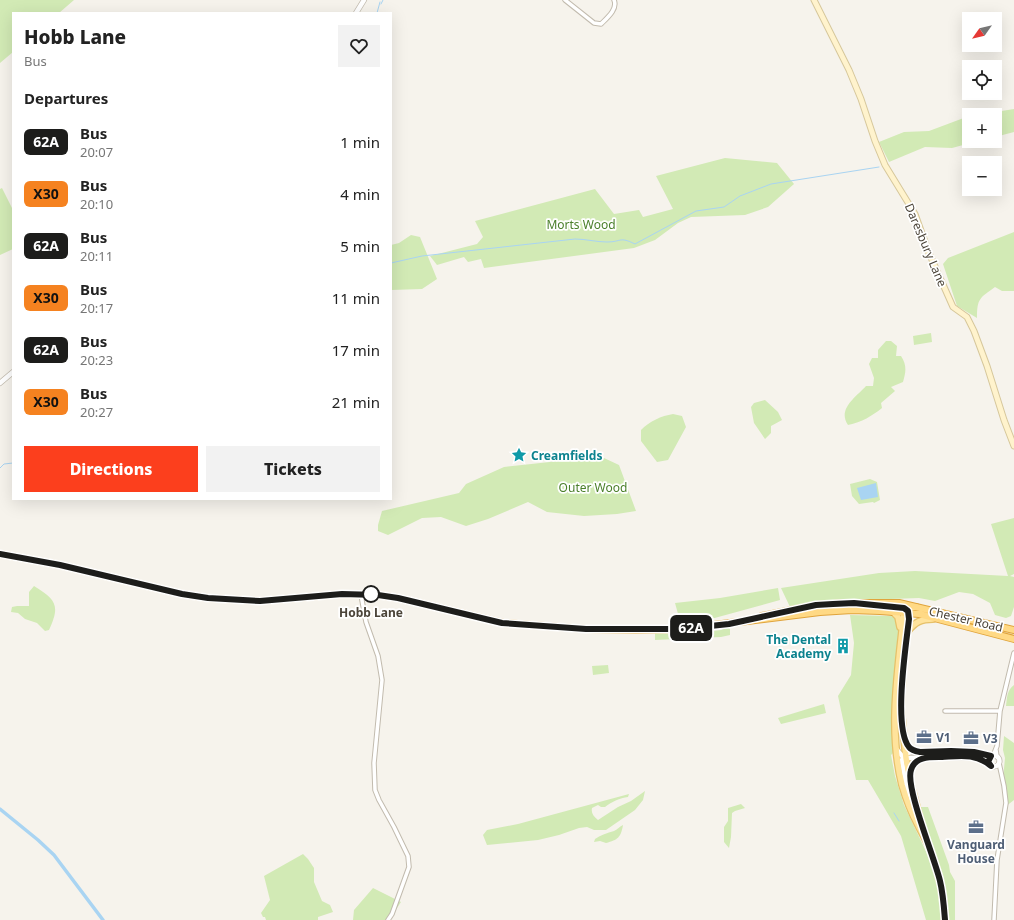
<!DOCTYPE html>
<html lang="en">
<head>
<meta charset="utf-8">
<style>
  body { margin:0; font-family:"Noto Sans",sans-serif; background:#f2f2f2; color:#222; height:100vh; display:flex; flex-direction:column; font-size:15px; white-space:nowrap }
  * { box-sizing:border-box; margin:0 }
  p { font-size:13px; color:#767676 }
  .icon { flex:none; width:22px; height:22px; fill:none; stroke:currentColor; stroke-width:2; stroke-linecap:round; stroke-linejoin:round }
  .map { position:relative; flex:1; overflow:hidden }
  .drawer { position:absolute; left:12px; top:12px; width:380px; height:488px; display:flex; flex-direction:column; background:#fff; border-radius:0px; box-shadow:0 4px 16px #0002 }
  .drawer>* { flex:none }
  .badge { padding:0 8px; border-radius:6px; font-size:14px; line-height:26px }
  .needle { width:26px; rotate:236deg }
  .controls { position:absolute; left:962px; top:12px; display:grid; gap:8px }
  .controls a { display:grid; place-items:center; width:40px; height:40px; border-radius:0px; background:#fff; box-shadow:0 4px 16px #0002; font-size:20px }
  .map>.badge { position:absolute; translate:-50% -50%; box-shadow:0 0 0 2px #fff }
  h2 { padding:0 12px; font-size:15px; line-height:36px }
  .round { display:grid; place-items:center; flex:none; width:42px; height:42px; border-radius:0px; background:#f2f2f2 }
  .headline { display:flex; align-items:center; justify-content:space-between; height:68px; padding:0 12px }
  h1 { font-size:19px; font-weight:800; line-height:30px }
  .cta { display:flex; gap:8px; margin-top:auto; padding:8px 12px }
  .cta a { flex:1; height:46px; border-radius:0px; background:#fc3f1d; color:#fff; font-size:16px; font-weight:800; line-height:46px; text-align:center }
  .cta a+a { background:#f2f2f2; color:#222 }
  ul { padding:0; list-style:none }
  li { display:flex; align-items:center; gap:12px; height:52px; padding:0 12px }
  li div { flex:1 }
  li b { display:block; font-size:15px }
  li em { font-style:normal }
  li .badge { min-width:44px; font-weight:700; text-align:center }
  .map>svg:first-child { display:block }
</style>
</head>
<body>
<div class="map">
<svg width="1014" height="920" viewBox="0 0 1014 920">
  <rect width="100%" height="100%" fill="#f6f3ec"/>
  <path fill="#d2eab5" d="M 0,0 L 74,0 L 59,13 L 13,13 L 13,52 L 0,63 Z
    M 1014,109 L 1014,132 L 995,137 L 995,115 L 977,115 Z
    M 969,116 L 969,141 L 978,141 L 952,148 L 925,147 L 889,162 L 879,142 L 904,132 L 929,131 Z
    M 725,158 L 777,163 L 794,184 L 768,207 L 745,215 L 691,217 L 678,223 L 655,240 L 634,248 L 484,268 L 481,259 L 468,262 L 464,257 L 437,265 L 430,256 L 477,244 L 483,237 L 475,221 L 595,189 L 614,214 L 639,210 L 643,217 L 673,209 L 656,176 Z
    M 2,188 L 13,210 L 13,249 L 0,255 L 0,189 Z
    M 1014,232 L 1014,291 L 1002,291 L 995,287 C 980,298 977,298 977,318 L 957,306 L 943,264 L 948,258 Z
    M 411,235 L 420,237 L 437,279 L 422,289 L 391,290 L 391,245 L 399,243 Z
    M 931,333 L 932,342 L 914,345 L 913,336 Z
    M 886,341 L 891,341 L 897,346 L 896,356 L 901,356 C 907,365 906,372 903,382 L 891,387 L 895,391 L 881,403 L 882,408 C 872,416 862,422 848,425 C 837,409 856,397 866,386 L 873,386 L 874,378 L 869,364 L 872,358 L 878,358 L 878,350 Z
    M 765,400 L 778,412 L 782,420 L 771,426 L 771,433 L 765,439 L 754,423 L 751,407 L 754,403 Z
    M 673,414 L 682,416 L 686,427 L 668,460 L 657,462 L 641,441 L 641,430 C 650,421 661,416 673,414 Z
    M 596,457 L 604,458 L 619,465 L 636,511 L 617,514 L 584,516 L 547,512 L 528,502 L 488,519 L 466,526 L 441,517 L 422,518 L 388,535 L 378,531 L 378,525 L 382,511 L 459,493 L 466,484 L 504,467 Z
    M 870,479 L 877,482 L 880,500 L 874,503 L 873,502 L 859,504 L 852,496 L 850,484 Z
    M 1014,518 L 1014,574 L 1010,576 L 1014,577 L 1014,607 L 1011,616 L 1006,618 L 995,615 L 990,603 L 973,594 L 959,592 L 935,601 L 919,598 L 835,601 L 790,607 L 781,588 L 879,573 L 915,571 L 1008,576 L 991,524 Z
    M 34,586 C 57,600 60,606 49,630 L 45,631 L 37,623 L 25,619 L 18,613 L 11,612 L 12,607 L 17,606 L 29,606 L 29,592 Z
    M 778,588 L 780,600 L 711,619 L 680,621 L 675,603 L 720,598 Z
    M 850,615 L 891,616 L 894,617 L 899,626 L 893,691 L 894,752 L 891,755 L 895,776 L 904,805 L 940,881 L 943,904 L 942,920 L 926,920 L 901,836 L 868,780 L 856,780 L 838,696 L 851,675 L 854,643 Z
    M 727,627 L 730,629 L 730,635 L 721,637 L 655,640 L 655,633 L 688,634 L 721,630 Z
    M 608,665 L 609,673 L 593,675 L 592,666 Z
    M 1014,685 L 1014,706 L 1006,706 C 1007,697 1007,690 1014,685 Z
    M 824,704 L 826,713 L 781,724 L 778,718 Z
    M 1004,736 L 1014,743 L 1014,800 L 1005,807 L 1003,779 L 1005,758 L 1003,750 Z
    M 645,791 L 643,800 L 635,810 L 606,830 L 594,830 L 587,827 L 579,828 L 559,835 L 538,840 L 487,845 L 483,835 L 487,830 L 518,824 L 629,794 L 628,797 C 620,798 611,802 605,807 L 601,807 L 598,805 L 592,808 C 591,813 593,816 598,820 L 618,807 L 631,801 Z
    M 741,804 L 745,808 L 735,811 L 732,813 L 731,837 L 729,848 L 724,842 L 724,827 L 728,821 L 728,808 Z
    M 919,807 L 928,807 L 949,865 L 950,872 L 955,881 L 955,920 L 948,920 L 945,891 L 940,868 Z
    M 623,825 C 621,837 618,840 606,843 L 600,841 L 594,842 L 595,839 C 601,835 607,833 614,831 C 617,830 620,826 623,825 Z
    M 303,854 L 308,859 L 314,868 L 314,882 L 322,901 L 330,905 L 333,912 L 318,917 L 318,920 L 266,920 L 265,917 L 263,917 L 261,913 L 270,900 L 264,876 Z
    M 373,888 L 401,902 L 389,920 L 353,920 L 354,910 Z"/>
  <path fill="#a9d4f2" d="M 876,483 L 878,497 L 861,500 L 857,488 Z"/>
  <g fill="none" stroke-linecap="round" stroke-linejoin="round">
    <path stroke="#a9d4f2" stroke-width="1" d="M 381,4 L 383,0
      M 377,13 L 380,2
      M 391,263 L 422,256 L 575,239 C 586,239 596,242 607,242 C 622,242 619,236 635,244 L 696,211 L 724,207 L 740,196 L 771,184 L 879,167
      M 0,468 L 4,464 L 13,463
      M 894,813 L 899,821"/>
    <path stroke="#a9d4f2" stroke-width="3.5" d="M 0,809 L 38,840 L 54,855 L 103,920"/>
    <g stroke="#c2bbae" stroke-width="5.5">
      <path id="minor" d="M 565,0 L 594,23 L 601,24 C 607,18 618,9 614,0
        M 361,595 L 366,622 L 378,656 L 382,680 L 374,763 L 375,790 L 379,800 L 394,827 L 408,856 L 409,867 L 392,914 L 388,920
        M 945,711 L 1000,711
        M 996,750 L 997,757
        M 993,756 L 997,746 L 1000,711 L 1014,653
        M 994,920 L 997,860 L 1006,803 L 1004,786 L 999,763"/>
    </g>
    <g stroke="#c2bbae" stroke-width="6">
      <path id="tertiary" d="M 356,13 L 364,0
        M 0,383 L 13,372
        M 905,740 L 909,748 L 918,752
        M 897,750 L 903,757 L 907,758 L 975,757 L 985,761 L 991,766
        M988.5 761a5.5 5.5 0 1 1 11 0a5.5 5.5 0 1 1-11 0Z
        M 910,774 L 914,764 L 922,758
        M 909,800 L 902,762 C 902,759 903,756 906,754 C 914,749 962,750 973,752 C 979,752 985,755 991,756"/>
    </g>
    <g stroke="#d6c79b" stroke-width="7">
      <path id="secondary" d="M 814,0 L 849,70 L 861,99 L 875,141 L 885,165 L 915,214 L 929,253 L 953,307 L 967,317 L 974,331 L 987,366 L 1004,420 L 1014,446"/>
    </g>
    <g stroke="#e6c16a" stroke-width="8">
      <path id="primary" d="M 877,605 L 904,608 L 907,609 L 909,613 L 903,670 L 901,708 L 906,758 L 911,785 L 924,833
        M 916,607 L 909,608 L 904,613 C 898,669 888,730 902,785 C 906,799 911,812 918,825 C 922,834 928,842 931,852 C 939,873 944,897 945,920
        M 892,611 L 898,617 L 900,627
        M 908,631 C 915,622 921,619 933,619"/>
    </g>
    <g stroke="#e0a43c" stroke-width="8">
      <path id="trunk" d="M 0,554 L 60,565 L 182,594 L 208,598 L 260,601 L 342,594 L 378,595 L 398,598 L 503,623 L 586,629 L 636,630 L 682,629 L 820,612 L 852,610 L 880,611 L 919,614 L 1014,639
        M 762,616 L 816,605 L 850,603 L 899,603 L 1014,630"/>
    </g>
    <use href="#minor" stroke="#fff" stroke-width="3.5"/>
    <use href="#tertiary" stroke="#fff" stroke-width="4.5"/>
    <use href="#secondary" stroke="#fff3cd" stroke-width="5"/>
    <use href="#primary" stroke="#ffe39c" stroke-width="5.5"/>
    <use href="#trunk" stroke="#ffd985" stroke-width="6"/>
  </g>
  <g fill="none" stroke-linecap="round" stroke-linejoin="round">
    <g stroke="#fff" stroke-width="9">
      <path id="line" d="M 0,554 L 60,565 L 182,594 L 208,598 L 260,601 L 342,594 L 378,595 L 398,598 L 502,623 L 586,629 L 682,629 L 729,624 L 816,605 L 833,604 L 854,603 L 904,608 L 908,611 L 909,619 C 906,646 893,727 909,747 C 911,750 915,751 920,752 L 951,751 L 974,752 L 991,756 L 988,762 L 991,766 C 976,753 960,756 942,757 C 930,757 915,756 911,770 C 905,787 935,859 940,881 C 943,893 944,907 945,920"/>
    </g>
    <use href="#line" stroke="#1d1d1b" stroke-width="6"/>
  </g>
  <defs>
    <g id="sight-bare" transform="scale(1.2)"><path d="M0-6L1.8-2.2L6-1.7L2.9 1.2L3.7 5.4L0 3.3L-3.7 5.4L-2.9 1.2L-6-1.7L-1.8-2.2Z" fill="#0f9aa8" stroke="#fff" stroke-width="2.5" paint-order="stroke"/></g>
    <g id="building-bare" transform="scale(1.2)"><path d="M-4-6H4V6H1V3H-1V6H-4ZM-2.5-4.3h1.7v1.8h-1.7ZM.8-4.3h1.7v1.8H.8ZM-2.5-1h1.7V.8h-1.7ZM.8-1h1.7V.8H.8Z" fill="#0f9aa8" stroke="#fff" stroke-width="2.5" paint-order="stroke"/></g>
    <g id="office-bare" transform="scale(1.2)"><path d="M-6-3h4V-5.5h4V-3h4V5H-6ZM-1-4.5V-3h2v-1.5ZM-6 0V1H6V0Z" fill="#5c6f8a" stroke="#fff" stroke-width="2.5" paint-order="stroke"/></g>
  </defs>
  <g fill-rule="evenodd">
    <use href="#sight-bare" x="519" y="455"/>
    <use href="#building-bare" x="843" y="646"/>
    <use href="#office-bare" x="924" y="737"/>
    <use href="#office-bare" x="971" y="738"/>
    <use href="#office-bare" x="976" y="827"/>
  </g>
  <circle fill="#fff" stroke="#1d1d1b" stroke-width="2" cx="371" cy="594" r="8"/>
  <g text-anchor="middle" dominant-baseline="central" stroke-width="3.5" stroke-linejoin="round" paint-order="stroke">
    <g font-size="12" fill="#4a7f2a" stroke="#fff">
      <text x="581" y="224">Morts Wood</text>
      <text x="593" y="487">Outer Wood</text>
    </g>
    <g font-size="12" fill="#4b4439" stroke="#fff">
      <text transform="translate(926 245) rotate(67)">Daresbury Lane</text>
      <text transform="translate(966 619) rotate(13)">Chester Road</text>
    </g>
    <g font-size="12" font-weight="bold" fill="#0d838f" stroke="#fff" text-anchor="start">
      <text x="531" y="455">Creamfields</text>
      <text x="831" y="639" text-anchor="end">The Dental<tspan x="831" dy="14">Academy</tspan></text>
    </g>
    <g font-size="12" font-weight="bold" fill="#4b4439" stroke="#fff">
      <text x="371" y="612">Hobb Lane</text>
    </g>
    <g font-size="12" font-weight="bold" fill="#4e5e75" stroke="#fff" text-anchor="start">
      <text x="936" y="737">V1</text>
      <text x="983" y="738">V3</text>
      <text x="976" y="844" text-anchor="middle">Vanguard<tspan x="976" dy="14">House</tspan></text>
    </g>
  </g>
</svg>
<div class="controls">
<a><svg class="needle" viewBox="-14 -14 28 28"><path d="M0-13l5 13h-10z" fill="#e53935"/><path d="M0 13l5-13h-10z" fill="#767676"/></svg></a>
<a><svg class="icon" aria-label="locate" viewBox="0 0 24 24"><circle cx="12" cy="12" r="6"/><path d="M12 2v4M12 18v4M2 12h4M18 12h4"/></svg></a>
<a>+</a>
<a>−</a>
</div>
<b class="badge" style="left:691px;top:628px;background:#1d1d1b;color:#fff">62A</b>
<section class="drawer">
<div class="headline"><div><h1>Hobb Lane</h1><p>Bus</p></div><a class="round"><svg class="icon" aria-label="heart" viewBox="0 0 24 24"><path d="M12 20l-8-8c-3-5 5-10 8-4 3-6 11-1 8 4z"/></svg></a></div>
<h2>Departures</h2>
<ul>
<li><span class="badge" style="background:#1d1d1b;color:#fff">62A</span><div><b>Bus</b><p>20:07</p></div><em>1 min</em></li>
<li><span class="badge" style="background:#f58220;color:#111">X30</span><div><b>Bus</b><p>20:10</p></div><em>4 min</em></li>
<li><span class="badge" style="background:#1d1d1b;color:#fff">62A</span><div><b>Bus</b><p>20:11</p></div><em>5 min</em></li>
<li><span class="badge" style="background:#f58220;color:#111">X30</span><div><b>Bus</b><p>20:17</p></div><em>11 min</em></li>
<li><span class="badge" style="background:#1d1d1b;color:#fff">62A</span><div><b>Bus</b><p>20:23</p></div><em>17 min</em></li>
<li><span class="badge" style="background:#f58220;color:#111">X30</span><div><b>Bus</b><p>20:27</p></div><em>21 min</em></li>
</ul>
<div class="cta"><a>Directions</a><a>Tickets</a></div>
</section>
</div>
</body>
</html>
